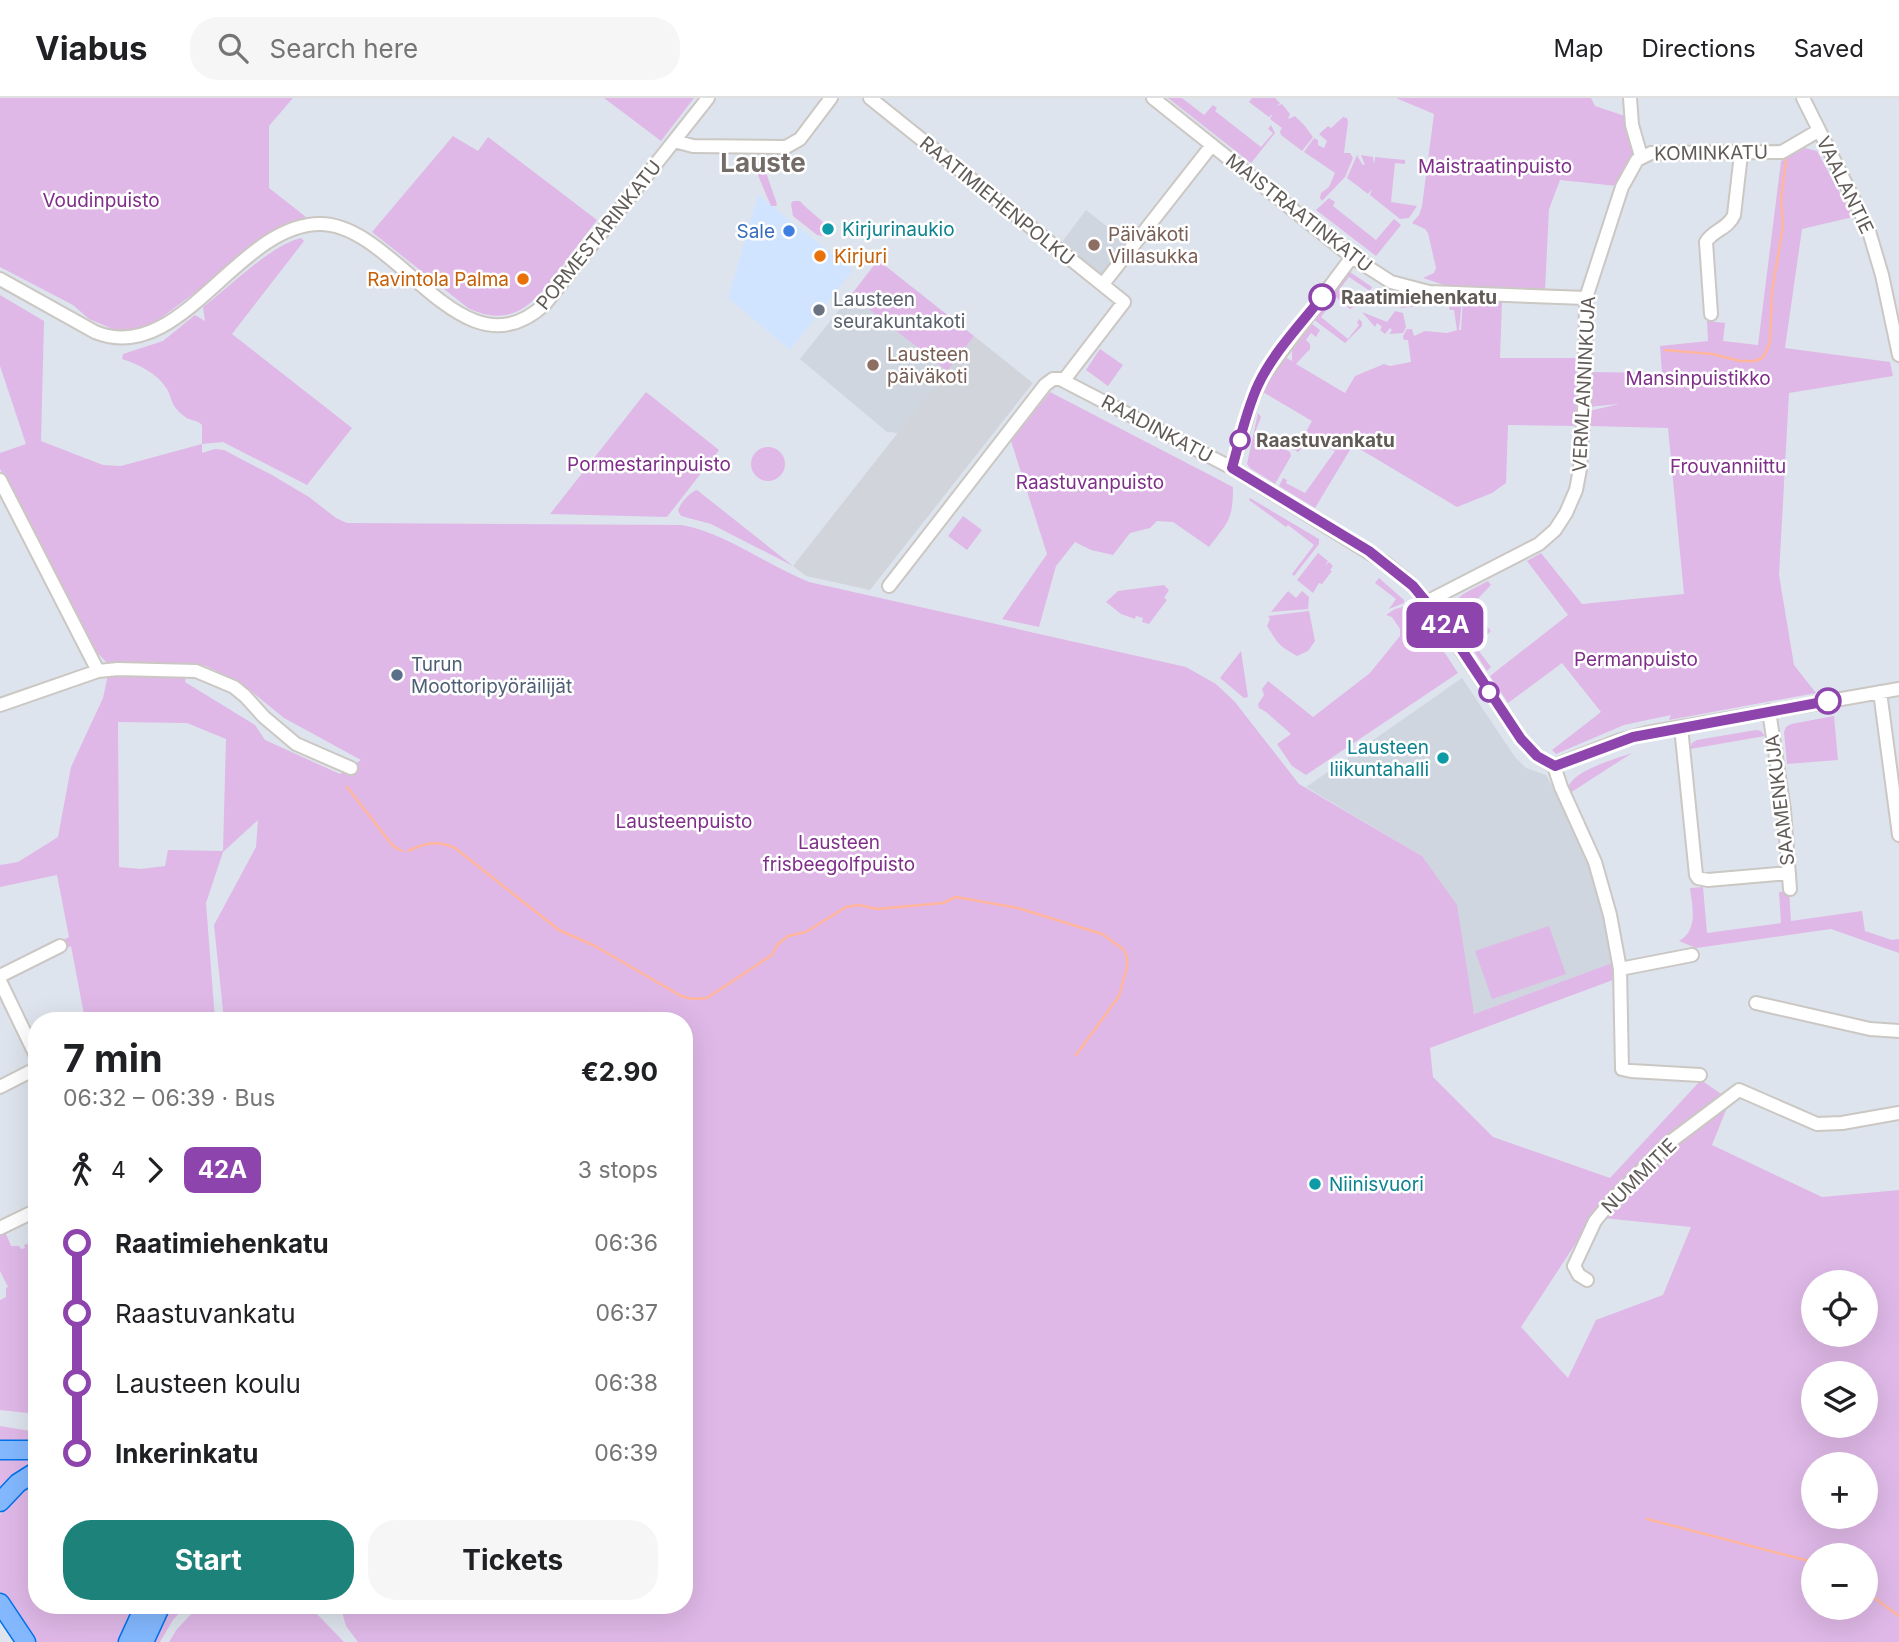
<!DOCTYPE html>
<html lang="en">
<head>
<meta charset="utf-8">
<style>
  body { margin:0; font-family:Inter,sans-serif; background:#f6f6f6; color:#202124; height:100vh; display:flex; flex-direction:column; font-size:26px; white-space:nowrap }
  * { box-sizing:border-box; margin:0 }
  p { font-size:23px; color:#757577 }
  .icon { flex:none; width:38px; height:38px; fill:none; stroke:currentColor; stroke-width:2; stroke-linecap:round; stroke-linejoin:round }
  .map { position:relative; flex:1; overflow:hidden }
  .details { position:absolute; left:28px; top:914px; width:665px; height:602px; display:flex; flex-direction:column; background:#fff; border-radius:28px; box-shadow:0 7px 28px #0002 }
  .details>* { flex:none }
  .badge { padding:0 14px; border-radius:10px; font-size:24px; line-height:46px }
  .tools { position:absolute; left:1801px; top:1172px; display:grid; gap:14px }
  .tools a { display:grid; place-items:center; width:77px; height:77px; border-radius:50%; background:#fff; box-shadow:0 7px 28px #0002; font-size:35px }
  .map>.badge { position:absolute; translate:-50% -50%; box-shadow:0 0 0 4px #fff }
  .legs { display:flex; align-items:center; gap:10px; height:77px; padding:0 35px; font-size:23px }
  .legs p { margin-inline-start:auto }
  .overview { display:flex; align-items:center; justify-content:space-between; height:119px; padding:0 35px }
  h1 { font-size:38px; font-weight:700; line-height:52px }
  .action { display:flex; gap:14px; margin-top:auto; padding:14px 35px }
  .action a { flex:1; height:80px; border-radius:28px; background:#1d827a; color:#fff; font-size:28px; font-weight:700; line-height:80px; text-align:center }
  .action a+a { background:#f6f6f6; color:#202124 }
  ul { padding:0 35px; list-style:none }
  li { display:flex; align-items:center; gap:24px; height:70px; font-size:26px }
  li i { display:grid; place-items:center; width:10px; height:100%; margin:0 9px; background:currentColor }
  li i::after { content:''; width:18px; height:18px; margin:-9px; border:5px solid; border-radius:50%; background:#fff }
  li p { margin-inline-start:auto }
  li:first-child i { background:linear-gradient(#0000 50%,currentColor 0) }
  li:last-child i { background:linear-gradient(currentColor 50%,#0000 0) }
  header { display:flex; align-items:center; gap:42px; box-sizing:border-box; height:98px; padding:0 35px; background:#fff; border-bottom:2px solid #e0e0e0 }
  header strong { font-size:33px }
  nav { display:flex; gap:38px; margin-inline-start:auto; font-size:24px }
  .search { width:490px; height:63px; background:#f6f6f6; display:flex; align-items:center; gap:18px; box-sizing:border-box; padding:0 24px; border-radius:28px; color:#757577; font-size:26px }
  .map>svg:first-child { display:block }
</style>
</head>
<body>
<header>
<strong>Viabus</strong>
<div class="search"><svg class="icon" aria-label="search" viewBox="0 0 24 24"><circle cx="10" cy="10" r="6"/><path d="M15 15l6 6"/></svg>Search here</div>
<nav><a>Map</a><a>Directions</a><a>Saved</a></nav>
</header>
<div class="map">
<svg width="1899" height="1544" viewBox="0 0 1899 1544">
  <rect width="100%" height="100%" fill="#dee4ed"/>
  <path fill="#d1e4ff" d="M 758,97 L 853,172 L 790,252 L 728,200 Z"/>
  <path fill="#d1d5db" d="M 974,238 L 1033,285 L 870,492 L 806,478 L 793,468 Z"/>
  <path fill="#cfd6df" d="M 1086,112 L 1129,146 L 1101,181 L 1059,148 Z
    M 851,197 L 947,273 L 898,335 L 887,334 L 800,261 Z
    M 1462,580 L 1515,659 L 1526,670 L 1546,677 L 1558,699 L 1588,767 L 1603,816 L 1612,865 L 1474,916 L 1469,891 L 1422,758 L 1306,689 Z"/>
  <path fill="#dfb8e7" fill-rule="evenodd" d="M 0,0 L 293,0 L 269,28 L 269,90 L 306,119 L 281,130 L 145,232 L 120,234 L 89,221 L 73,207 L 0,169 Z
    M 604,0 L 694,0 L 661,43 Z
    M 1168,0 L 1182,0 L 1204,17 L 1213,7 L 1217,10 L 1215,13 L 1261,49 L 1273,35 L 1268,31 L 1271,27 L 1275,35 L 1251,65 Z
    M 1252,0 L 1275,0 L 1280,5 L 1277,8 L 1282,6 L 1290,16 L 1288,21 L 1295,18 L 1305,28 L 1313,39 L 1302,53 L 1281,37 L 1280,33 L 1282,30 L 1270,21 L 1273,16 L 1269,19 L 1249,4 Z
    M 1396,0 L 1591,0 L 1595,8 L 1625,18 L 1633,57 L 1617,88 L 1560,82 L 1549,111 L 1545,193 L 1447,188 L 1423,180 L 1434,175 L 1436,170 L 1428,135 L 1425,131 L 1412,125 L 1419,117 L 1422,108 L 1434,16 Z
    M 1343,19 L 1347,20 L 1348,24 L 1344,55 L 1350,55 L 1353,60 L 1345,79 L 1322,103 L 1320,100 L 1321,95 L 1329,89 L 1335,75 L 1304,54 L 1314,40 L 1318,42 L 1318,47 L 1324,50 L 1327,43 L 1319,36 L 1328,28 L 1331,30 Z
    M 453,38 L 478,53 L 488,39 L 597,122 C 584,139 571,156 558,174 C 533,206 512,231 468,210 L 372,134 Z
    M 1805,50 L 1817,53 L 1853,119 L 1802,131 L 1785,250 L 1890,264 L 1893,278 L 1789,295 L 1779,477 L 1794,567 L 1816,595 L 1669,622 L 1671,617 L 1624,627 L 1556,656 L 1552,652 L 1601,614 L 1562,565 L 1508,605 L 1490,578 L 1568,517 L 1527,463 L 1541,455 L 1582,506 L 1684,496 L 1668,330 L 1588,328 L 1589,313 L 1619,306 L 1588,309 L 1589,274 L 1662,275 L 1660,248 L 1708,243 L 1707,223 L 1725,225 L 1723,243 L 1758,247 L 1781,63 Z
    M 1357,57 L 1362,66 L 1365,67 L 1361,57 L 1373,59 L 1374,67 L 1375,59 L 1405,62 L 1405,66 L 1395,65 L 1391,104 L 1417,108 L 1409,120 L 1400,121 L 1370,97 L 1372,91 L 1368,96 L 1347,80 Z
    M 752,63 L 762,63 L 777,106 L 776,108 L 771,108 Z
    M 1329,100 L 1335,104 L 1333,108 L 1376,142 L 1394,121 L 1401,127 L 1376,158 L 1316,112 Z
    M 793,103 L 800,103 C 808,113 821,120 828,130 L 827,136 L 823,138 L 817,137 L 793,118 L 791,106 Z
    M 301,140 L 304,143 L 232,236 L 352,330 L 307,387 L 223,344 L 202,346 L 202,355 L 215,351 L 224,352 L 272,377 L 309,399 L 336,420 L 347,425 L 682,427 C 728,436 766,467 809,484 L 1186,569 L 1216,586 L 1235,604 L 1299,686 L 1422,758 L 1457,807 L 1474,916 L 1612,865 L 1613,882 L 1430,950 L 1433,979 L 1493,1039 L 1610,1080 L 1701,982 L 1730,1002 L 1712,1047 L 1822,1099 L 1899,1092 L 1899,1544 L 358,1544 L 346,1528 L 340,1507 L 684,1507 L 684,922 L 224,922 L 214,827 L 256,749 L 258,722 L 223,754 L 206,805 L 215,922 L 85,922 L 71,848 L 57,855 L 53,847 L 69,839 L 57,777 L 0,789 L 0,767 L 18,764 L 58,739 L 71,669 L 103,600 L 110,568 L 87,544 L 0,371 L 0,355 L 26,346 L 0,268 L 0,197 L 44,223 L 41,343 L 103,367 L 121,368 L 202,346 L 202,327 C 196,321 189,323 184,318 C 170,307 173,302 167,291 C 157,275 138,266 122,261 L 123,256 L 163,243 L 195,217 L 205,223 L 203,209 C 230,189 269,148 301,140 ZM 188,565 L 206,568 L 241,585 L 284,620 L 361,662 L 340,676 L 265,642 L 255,627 L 185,584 ZM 118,624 L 187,625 L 226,641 L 223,753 L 168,752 L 165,768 L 141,771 L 119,769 ZM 1593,1119 L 1691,1129 L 1663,1197 L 1596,1222 L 1568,1280 L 1521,1229 ZM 1813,1185 L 1866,1185 L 1866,1237 L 1813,1237 ZM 1813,1276 L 1866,1276 L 1866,1328 L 1813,1328 ZM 1813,1367 L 1866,1367 L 1866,1419 L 1813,1419 ZM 1813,1458 L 1866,1458 L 1866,1510 L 1813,1510 Z
    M 878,162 L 974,238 L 947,273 L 851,197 Z
    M 1350,174 L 1372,189 L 1370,193 L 1349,179 L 1339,192 L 1355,204 L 1355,208 L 1350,211 L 1336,199 L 1321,219 L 1348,241 L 1359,227 L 1357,225 L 1359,221 L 1362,224 L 1362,228 L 1345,245 L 1313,221 Z
    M 1394,192 L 1422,199 L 1462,201 L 1459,232 L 1461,232 L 1463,201 L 1502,203 L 1500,260 L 1577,260 L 1576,328 L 1508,327 L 1506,385 L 1492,395 L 1457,409 L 1353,347 L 1315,410 L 1279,388 L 1283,380 L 1287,382 L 1286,385 L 1305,395 L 1335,353 L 1329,349 L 1332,344 L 1312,337 L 1300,352 L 1298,354 L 1293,351 L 1295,347 L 1298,348 L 1312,323 L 1261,293 L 1283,258 L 1292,263 L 1292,252 L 1312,226 L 1320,232 L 1316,239 L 1311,235 L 1306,242 L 1310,246 L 1310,251 L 1296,266 L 1345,295 L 1355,278 L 1384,266 L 1390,268 L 1411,264 L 1408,242 L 1404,242 L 1403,238 L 1407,231 L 1412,231 L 1414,238 L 1425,233 L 1447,235 L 1457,232 L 1454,212 L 1450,212 L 1449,209 L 1454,208 L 1453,204 L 1400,210 L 1405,203 L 1386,198 L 1387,196 L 1393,197 L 1390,193 Z
    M 1395,213 L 1403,215 L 1406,229 L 1403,235 L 1389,236 L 1392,232 L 1390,230 L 1385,236 L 1380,232 L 1382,229 L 1377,225 L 1375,229 L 1362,214 L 1387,224 Z
    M 1100,251 L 1123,267 L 1108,288 L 1086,272 Z
    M 646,294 L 719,352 L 667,419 L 550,416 Z
    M 1050,294 L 1233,389 C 1233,422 1228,424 1209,449 L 1173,424 L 1157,423 L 1150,430 L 1130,435 L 1113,457 L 1091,452 L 1075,444 L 1056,468 L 1039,529 L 1002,521 L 1047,456 L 1011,343 Z
    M 1258,315 L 1261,319 L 1254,337 L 1266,344 L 1262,344 L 1261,347 L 1265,350 L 1269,342 L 1290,354 L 1291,358 L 1275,386 L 1250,370 L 1247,366 Z
    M751 366a17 17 0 1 1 34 0a17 17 0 1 1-34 0Z
    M 697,392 L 793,468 L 711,426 L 681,418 L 678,413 C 680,405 689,395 697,392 Z
    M 1250,400 L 1319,441 L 1319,446 L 1294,478 L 1292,476 L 1314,447 L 1288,427 L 1286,429 L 1249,402 Z
    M 963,418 L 982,432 L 967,452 L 948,438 Z
    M 1318,455 L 1328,463 L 1325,468 L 1329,464 L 1333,468 L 1330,472 L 1332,473 L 1322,486 L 1319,485 L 1313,495 L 1297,482 Z
    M 1379,480 L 1404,502 L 1404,505 L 1389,511 L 1396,501 L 1375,485 Z
    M 1488,483 L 1491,487 L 1465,514 L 1476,529 L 1465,540 C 1441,503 1455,500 1488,483 Z
    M 1164,487 L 1169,492 L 1164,500 L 1167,502 L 1149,526 L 1142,524 L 1143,520 L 1136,518 L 1135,521 L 1121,516 L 1106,504 L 1118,493 Z
    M 1288,493 L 1296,500 L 1302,493 L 1309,499 L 1308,511 L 1271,514 Z
    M 1410,507 L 1433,537 L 1458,575 L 1306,677 L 1292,668 L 1277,646 L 1291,636 L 1266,614 L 1259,610 L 1258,606 L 1264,597 L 1262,591 L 1268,583 L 1313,619 L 1370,575 L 1400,538 L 1400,531 L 1392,519 L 1386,517 L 1395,511 Z
    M 1309,513 L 1315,543 L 1308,553 L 1297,558 C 1278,547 1279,547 1267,528 L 1270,521 L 1268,518 Z
    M 1482,523 L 1491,533 L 1475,548 L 1491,569 L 1487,573 L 1466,541 Z
    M 1241,553 L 1248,599 L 1244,600 L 1220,580 Z
    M 1834,618 L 1838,662 L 1787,666 L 1784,634 L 1786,629 L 1791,626 Z
    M 1756,632 L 1761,633 L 1765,638 L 1690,651 L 1692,645 L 1697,642 Z
    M 1632,655 L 1570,695 L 1569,687 C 1578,671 1615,661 1632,655 Z
    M 1703,789 L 1707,835 L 1781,825 L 1779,794 L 1789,793 L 1791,823 L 1862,813 L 1865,833 L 1892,842 L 1899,841 L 1899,855 L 1831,831 L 1696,850 L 1679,843 C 1699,832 1692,808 1690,790 Z
    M 1549,828 L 1566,876 L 1492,901 L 1475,853 Z
    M 11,1130 L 12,1133 L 6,1136 L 11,1148 L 19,1148 L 21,1151 L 25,1150 L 24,1147 L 37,1143 L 37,1316 L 0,1312 L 0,1202 L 6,1199 L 6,1190 L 8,1189 L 0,1173 L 0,1135 Z
    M 0,1328 L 37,1334 L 37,1346 L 0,1346 Z
    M 37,1355 L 37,1368 L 0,1397 L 0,1357 Z
    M 37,1382 L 37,1507 L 140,1507 L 122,1544 L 32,1544 L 9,1511 L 0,1494 L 0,1417 L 15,1396 Z
    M 165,1507 L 186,1507 L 173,1522 L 160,1544 L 149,1544 Z
    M 200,1507 L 302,1507 L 317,1516 L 344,1544 L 169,1544 L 177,1531 Z"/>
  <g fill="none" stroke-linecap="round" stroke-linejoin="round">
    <path stroke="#ffb69c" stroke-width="2.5" d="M 1665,252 L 1712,256 L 1740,263 L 1755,263 L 1762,260 L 1766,254 L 1770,243 L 1772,193 L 1783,128 L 1781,101 L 1786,62
      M 347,689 L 393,748 L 402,753
      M 408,753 C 425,745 437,742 455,750 L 559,832 L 595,848 L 681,898 L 692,901 L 707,900 L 772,857 L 777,847 L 788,838 L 806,834 L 846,809 L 859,807 L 877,811 L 943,805 L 956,799 L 1018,810 L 1102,836 L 1123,851 L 1127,858 L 1127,869 L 1119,898 L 1076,957
      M 1647,1421 L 1813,1464
      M 1866,1494 L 1899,1518"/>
    <g stroke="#cbc7c3" stroke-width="16">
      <path id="minor" d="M 870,0 L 1124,204 L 1064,282
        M 1153,0 L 1352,159 L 1391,184 L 1429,194 L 1586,200
        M 1630,0 L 1632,27 L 1641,58
        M 1803,0 L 1868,130 L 1882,177 L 1899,257
        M 674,43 L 693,48 L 786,49 L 800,41 L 831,0
        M 0,181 L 95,234 C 181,269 237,126 320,126 C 398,126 462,283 545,206 L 708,0
        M 1103,186 L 1212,47
        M 1711,216 L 1706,144 C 1713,132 1728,131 1734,117 L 1741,56
        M 1232,370 L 1252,301 L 1263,278 L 1352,159
        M 0,382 L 98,573 L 0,607
        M 889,488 L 1045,287 L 1053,281 L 1060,281 L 1232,370 L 1384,464 L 1413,488 L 1446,529 L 1521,641 L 1537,658 L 1554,668
        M 1428,505 L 1434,500 L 1539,446 L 1555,432 L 1566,415 L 1576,392 L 1580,371 L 1585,297 L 1586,200 L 1622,89 L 1637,62 L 1651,55 L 1782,54 L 1818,33
        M 98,573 L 118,571 L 196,573 L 234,589 L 245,598 L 264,619 L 296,646 L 351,670
        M 1880,594 L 1899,737
        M 1769,613 L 1784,712 L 1790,791
        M 1681,629 L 1696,777 L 1698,780 L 1708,782 L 1789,775
        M 1554,668 L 1561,689 L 1595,764 L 1610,817 L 1620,871 L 1622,971 L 1631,973 L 1700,977
        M 1554,668 L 1618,643 L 1647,635 L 1899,591
        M 1620,871 L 1692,857
        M 0,878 L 60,848
        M 0,883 L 37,960
        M 1756,905 L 1870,931 L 1899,933
        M 0,989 L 37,970
        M 0,1130 L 37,1112
        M 1587,1182 L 1579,1177 L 1574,1168 L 1595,1123 L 1614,1100 L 1670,1044 L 1739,992 L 1817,1026 L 1842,1025 L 1899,1015"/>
    </g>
    <g stroke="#0072eb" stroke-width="21">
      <path id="highway" d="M 0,1352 L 37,1352
        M 0,1404 L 18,1385 L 37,1373
        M 0,1505 L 26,1544
        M 128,1544 L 145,1507
        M 144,1544 L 161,1507"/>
    </g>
    <use href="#minor" stroke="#fff" stroke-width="12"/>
    <use href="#highway" stroke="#83b8ff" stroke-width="18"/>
  </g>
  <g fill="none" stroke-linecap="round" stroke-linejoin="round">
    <g stroke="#fff" stroke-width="16">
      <path id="line-1" d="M 1322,199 C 1300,227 1273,255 1258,287 C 1246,313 1240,342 1232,370 L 1369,453 L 1413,488 L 1446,528 L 1521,641 L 1537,658 L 1555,668 L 1633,639 L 1828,603"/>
    </g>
    <use href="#line-1" stroke="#8e44ad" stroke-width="10"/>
  </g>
  <g fill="#0f9aa8" stroke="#fff" stroke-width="2.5">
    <circle cx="828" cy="131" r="7"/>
    <circle cx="1443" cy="660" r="7"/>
    <circle cx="1315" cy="1086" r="7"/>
  </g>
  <circle fill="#3f7fe0" stroke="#fff" stroke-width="2.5" cx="789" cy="133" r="7"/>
  <g fill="#8d6e63" stroke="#fff" stroke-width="2.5">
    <circle cx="1094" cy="147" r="7"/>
    <circle cx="873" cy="267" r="7"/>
  </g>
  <g fill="#e8710a" stroke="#fff" stroke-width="2.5">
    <circle cx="820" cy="158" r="7"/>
    <circle cx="523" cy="181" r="7"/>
  </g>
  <g fill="#fff" stroke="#8e44ad" stroke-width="3.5">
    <circle cx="1322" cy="199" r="12"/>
    <circle cx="1240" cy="342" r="9"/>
    <circle cx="1489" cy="594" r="9"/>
    <circle cx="1828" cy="603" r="12"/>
  </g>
  <circle fill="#6b7280" stroke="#fff" stroke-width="2.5" cx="819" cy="212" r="7"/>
  <circle fill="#5c6f8a" stroke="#fff" stroke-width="2.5" cx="397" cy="577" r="7"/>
  <g text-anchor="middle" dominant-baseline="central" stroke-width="5" stroke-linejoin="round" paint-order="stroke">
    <g font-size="19" fill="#615b58" stroke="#fff">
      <text transform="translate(1711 55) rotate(-1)">KOMINKATU</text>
      <text transform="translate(1845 87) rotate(64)">VAALANTIE</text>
      <text transform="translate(997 103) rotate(39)">RAATIMIEHENPOLKU</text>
      <text transform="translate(1299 115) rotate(38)">MAISTRAATINKATU</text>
      <text transform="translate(599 137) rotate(-51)">PORMESTARINKATU</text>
      <text transform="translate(1584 286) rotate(-87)">VERMLANNINKUJA</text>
      <text transform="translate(1157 331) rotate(28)">RAADINKATU</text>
      <text transform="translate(1780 702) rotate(-97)">SAAMENKUJA</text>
      <text transform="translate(1639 1078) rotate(-45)">NUMMITIE</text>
    </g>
    <g font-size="19" fill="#7f2e8a" stroke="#fff">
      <text x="1495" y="68">Maistraatinpuisto</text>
      <text x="101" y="102">Voudinpuisto</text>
      <text x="1698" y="280">Mansinpuistikko</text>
      <text x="649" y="366">Pormestarinpuisto</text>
      <text x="1728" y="368">Frouvanniittu</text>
      <text x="1090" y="384">Raastuvanpuisto</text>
      <text x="1636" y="561">Permanpuisto</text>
      <text x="684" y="723">Lausteenpuisto</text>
      <text x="839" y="744">Lausteen<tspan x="839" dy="22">frisbeegolfpuisto</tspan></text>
    </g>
    <g font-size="19" fill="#0d838f" stroke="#fff" text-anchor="start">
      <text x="842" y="131">Kirjurinaukio</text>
      <text x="1429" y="649" text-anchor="end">Lausteen<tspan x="1429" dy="22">liikuntahalli</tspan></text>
      <text x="1329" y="1086">Niinisvuori</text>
    </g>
    <g font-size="19" fill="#366cbe" stroke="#fff" text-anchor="end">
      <text x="775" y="133">Sale</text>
    </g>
    <g font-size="19" fill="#785e54" stroke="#fff" text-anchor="start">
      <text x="1108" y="136">Päiväkoti<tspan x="1108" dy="22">Villasukka</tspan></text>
      <text x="887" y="256">Lausteen<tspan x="887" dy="22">päiväkoti</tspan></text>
    </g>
    <g font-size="19" fill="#c56008" stroke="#fff" text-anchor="start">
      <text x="834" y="158">Kirjuri</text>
      <text x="509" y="181" text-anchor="end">Ravintola Palma</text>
    </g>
    <g font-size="19" font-weight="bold" fill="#615b58" stroke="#fff" text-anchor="start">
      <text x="1341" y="199">Raatimiehenkatu</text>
      <text x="1256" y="342">Raastuvankatu</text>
    </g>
    <g font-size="19" fill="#5b616d" stroke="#fff" text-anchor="start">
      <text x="833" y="201">Lausteen<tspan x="833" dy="22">seurakuntakoti</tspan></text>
    </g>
    <g font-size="19" fill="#4e5e75" stroke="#fff" text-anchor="start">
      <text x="411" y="566">Turun<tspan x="411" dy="22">Moottoripyöräilijät</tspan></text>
    </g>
    <g font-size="26" font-weight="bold" fill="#736c68" stroke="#fff">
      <text x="763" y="64">Lauste</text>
    </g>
  </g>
</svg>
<div class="tools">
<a><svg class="icon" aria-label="locate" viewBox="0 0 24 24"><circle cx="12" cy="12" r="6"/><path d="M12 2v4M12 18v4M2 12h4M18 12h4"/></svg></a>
<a><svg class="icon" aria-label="layers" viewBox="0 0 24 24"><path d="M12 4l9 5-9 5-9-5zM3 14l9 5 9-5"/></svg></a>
<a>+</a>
<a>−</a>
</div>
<b class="badge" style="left:1445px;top:527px;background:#8e44ad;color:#fff">42A</b>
<section class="details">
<div class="overview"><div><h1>7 min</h1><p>06:32 – 06:39 · Bus</p></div><b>€2.90</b></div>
<div class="legs"><svg class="icon" aria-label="walk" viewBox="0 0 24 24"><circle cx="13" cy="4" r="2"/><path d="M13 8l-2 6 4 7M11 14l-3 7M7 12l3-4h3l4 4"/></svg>4<svg class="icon" aria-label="forward" viewBox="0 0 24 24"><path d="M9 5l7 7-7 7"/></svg><b class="badge" style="background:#8e44ad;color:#fff">42A</b><p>3 stops</p></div>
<ul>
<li><i style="color:#8e44ad"></i><b>Raatimiehenkatu</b><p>06:36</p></li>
<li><i style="color:#8e44ad"></i><span>Raastuvankatu</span><p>06:37</p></li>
<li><i style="color:#8e44ad"></i><span>Lausteen koulu</span><p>06:38</p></li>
<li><i style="color:#8e44ad"></i><b>Inkerinkatu</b><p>06:39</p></li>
</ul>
<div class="action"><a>Start</a><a>Tickets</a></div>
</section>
</div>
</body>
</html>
